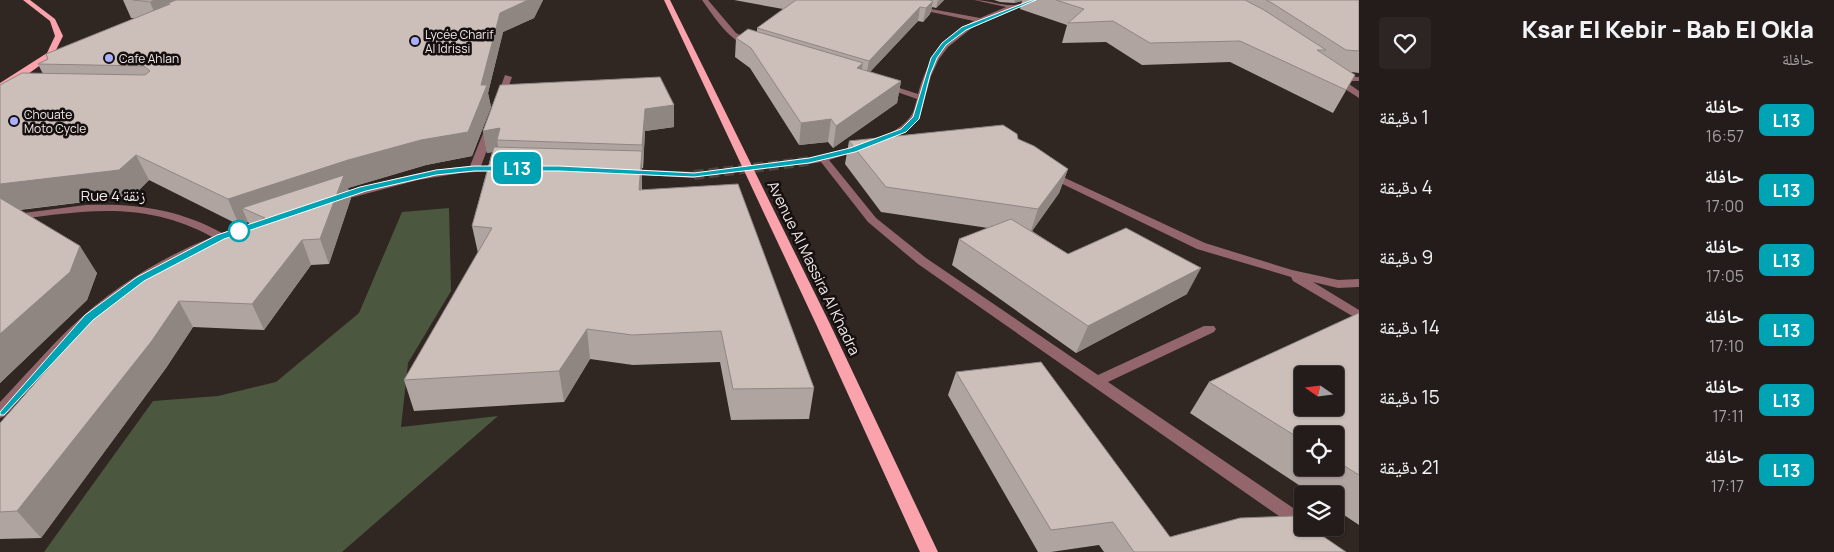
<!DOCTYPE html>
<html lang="ar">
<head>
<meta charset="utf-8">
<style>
  body { margin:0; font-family:Manrope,"Noto Naskh Arabic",sans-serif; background:#2c2523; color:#f1f3f6; direction:rtl; height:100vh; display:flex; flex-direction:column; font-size:19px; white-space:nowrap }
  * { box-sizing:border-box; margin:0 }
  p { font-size:16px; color:#a3a1a2 }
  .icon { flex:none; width:28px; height:28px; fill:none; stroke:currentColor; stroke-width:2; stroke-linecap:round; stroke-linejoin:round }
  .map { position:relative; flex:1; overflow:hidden; direction:ltr }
  .side { display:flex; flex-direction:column; background:#241c1a; width:475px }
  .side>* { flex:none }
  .badge { padding:0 10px; border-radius:8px; font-size:18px; line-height:32px }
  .needle { width:32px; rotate:284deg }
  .buttons { position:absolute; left:1294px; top:366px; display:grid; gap:10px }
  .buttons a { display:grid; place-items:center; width:50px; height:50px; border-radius:5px; background:#241c1a; box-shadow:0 1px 4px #0004,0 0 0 1px #413a39; font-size:25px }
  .map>.badge { position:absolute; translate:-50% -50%; box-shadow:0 0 0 2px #fff }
  .round { display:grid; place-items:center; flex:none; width:52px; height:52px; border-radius:5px; background:#2c2523 }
  .overview { display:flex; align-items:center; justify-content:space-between; height:85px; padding:0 20px }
  h1 { font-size:24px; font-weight:800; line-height:38px }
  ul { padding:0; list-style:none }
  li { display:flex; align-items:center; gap:15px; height:70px; padding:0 20px }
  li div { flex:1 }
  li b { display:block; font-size:19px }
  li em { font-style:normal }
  li .badge { min-width:55px; font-weight:700; text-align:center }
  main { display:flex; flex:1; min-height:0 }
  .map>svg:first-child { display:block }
</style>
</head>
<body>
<main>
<section class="side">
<div class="overview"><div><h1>Ksar El Kebir - Bab El Okla</h1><p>حافلة</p></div><a class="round"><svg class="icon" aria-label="heart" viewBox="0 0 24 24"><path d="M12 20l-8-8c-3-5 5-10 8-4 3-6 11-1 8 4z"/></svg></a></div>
<ul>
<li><span class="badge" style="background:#00a3b4;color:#fff">L13</span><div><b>حافلة</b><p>16:57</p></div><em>1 دقيقة</em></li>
<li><span class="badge" style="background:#00a3b4;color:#fff">L13</span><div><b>حافلة</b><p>17:00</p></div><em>4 دقيقة</em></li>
<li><span class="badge" style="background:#00a3b4;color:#fff">L13</span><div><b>حافلة</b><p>17:05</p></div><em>9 دقيقة</em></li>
<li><span class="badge" style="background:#00a3b4;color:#fff">L13</span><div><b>حافلة</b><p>17:10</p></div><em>14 دقيقة</em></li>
<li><span class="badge" style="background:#00a3b4;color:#fff">L13</span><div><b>حافلة</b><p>17:11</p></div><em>15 دقيقة</em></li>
<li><span class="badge" style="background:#00a3b4;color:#fff">L13</span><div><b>حافلة</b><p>17:17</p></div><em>21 دقيقة</em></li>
</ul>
</section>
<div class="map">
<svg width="1359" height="552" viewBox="0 0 1359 552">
  <rect width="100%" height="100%" fill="#302622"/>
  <path fill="#4b573e" d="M 449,208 L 451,291 L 408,363 L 401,427 L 498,416 L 342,552 L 44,552 L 153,401 L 218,396 L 276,382 L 359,313 L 402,212 Z"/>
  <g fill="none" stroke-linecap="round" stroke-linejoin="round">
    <path stroke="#4d4340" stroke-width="10" stroke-dasharray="10 5" stroke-linecap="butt" d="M 694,175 L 809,161"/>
    <path fill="#92666a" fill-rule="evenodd" d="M 702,0 L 708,0 L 736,33 L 754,42 L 754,46 C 733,48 713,15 702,0 Z
      M 974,0 C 986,0 1003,6 1014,5 C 1022,4 1029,0 1037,0 L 973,27 L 948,47 L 939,59 L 931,76 L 920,116 L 908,129 L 883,143 L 829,160 L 876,218 L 926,258 L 1098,375 L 1204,326 L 1214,326 L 1216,329 L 1214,332 L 1108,382 L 1302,514 L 1302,528 L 1308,528 L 1302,531 L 1296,528 L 918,264 L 868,222 L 821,162 L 809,164 L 804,161 L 805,159 C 834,152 892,142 910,117 C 914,113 915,105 917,99 L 880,86 L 884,83 L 918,94 C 927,61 943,36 974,21 L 912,8 L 915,6 L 980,18 L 1006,7 Z
      M 505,75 L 512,77 L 504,100 L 500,103 L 496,100 Z
      M 1331,76 L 1359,77 L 1359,81 L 1345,81 L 1359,91 L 1359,98 L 1331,80 Z
      M 491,123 L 496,126 L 481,166 L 504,165 L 509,168 L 508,170 L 461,173 L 418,180 L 335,202 L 330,199 L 331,197 C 377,182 423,170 470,166 L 486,126 Z
      M 626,169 L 694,172 L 699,175 L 694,178 L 622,174 L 621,172 L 622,170 Z
      M 1050,171 L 1205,243 L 1292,270 L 1338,280 L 1359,279 L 1359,287 L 1338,288 L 1313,282 L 1359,310 L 1359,320 L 1293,281 L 1291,277 L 1197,249 L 1046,176 L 1045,174 L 1046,172 Z
      M 86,205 C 135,203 179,209 222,233 L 254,222 L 260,225 L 258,227 C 206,247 154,271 111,306 C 71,339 39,378 5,416 L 0,418 L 0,402 C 24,377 46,351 71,327 C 112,288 160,258 212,237 C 141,198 77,212 0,222 L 0,216 Z"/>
    <path fill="#fba3ac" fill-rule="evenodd" d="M 23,0 L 30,0 L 55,19 L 63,36 L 53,56 L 28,74 L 0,90 L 0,83 L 47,53 L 55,36 L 50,21 Z
      M 664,0 L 670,0 L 830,324 L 938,552 L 920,552 L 816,324 Z"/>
  </g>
  <path fill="#afa4a0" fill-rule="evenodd" d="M 123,0 L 543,0 L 534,18 L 503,32 L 488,93 L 491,107 L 472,156 L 426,165 L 348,188 L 351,198 L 329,264 L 311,265 L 264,330 L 193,327 L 166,368 L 41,538 L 0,539 L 0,423 L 250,225 L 248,222 L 239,225 L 149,180 L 133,196 L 20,210 L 97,273 L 87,300 L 0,383 L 0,85 L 43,74 L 38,64 L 135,18 L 131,18 Z
    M 734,0 L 944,0 L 936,8 L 932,7 L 930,14 L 923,22 L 918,21 L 870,72 L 901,81 L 897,103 L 833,148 L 828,142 L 799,145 L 750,68 L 735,57 L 736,38 L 757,32 L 757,28 L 783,9 Z
    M 994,0 L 1359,0 L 1359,73 L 1351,72 L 1355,75 L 1333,113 L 1230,62 L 1142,65 L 1106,42 L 1062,43 L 1067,25 L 1020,9 L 1022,1 L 1014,3 L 1000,2 Z
    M 674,105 L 674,127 L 645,131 L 643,168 L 642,168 L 642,190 L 814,388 L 809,419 L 731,420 L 720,362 L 633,365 L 590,359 L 564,402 L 414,411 L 404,380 L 478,253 L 472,226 L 492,152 L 487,153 L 483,131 Z
    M 1018,139 L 1068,169 L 1059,193 L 1032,231 L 1068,254 L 1187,294 L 1076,353 L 952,265 L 959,239 L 988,228 L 881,212 L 845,164 L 849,141 Z
    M 1359,313 L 1359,525 L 1335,509 L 1335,495 L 1314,495 L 1190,413 L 1209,382 ZM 1302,435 L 1335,435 L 1335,468 L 1302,468 Z
    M 956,372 L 1170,537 L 1346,552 L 1104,552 L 1099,545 L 1051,552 L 1038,552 L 948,395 Z"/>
  <path fill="#8f8682" d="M 155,0 L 208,0 L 170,4 L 166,4 L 171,16 L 158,21 L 150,2 Z
    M 528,0 L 543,0 L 534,18 L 503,32 L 488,93 L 491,107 L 472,156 L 426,165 L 348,188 L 351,198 L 329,264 L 320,239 L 242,208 L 248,222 L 239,225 L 228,199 L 481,85 L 500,13 Z
    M 938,0 L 944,0 L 936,8 Z
    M 1015,0 L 1023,0 L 1022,1 L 1014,3 Z
    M 933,1 L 930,14 L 923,22 L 926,8 Z
    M 920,7 L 918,21 L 866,76 L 869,61 Z
    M 863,63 L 859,83 L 857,68 Z
    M 901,81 L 897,103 L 833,148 L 836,126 Z
    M 674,105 L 674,127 L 645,131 L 643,168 L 642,145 L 645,109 Z
    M 831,119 L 828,142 L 799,145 L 801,123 Z
    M 500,128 L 497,140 L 499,151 L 487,153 L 483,131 Z
    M 642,151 L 642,178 L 640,218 L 639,190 Z
    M 136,155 L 149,180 L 133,196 L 0,212 L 0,184 Z
    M 1068,169 L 1059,193 L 1030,234 L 1038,209 Z
    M 302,240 L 311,265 L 264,330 L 252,304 Z
    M 80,246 L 97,273 L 87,300 L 0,383 L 0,334 Z
    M 1201,268 L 1187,294 L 1076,353 L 1088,326 Z
    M 179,301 L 193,327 L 166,368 L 41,538 L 17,511 Z
    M 587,329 L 590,359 L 564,402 L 559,371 Z"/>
  <path fill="#ccbfba" stroke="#8f8682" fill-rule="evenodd" d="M 133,0 L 155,0 L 150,2 Z
    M 176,0 L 528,0 L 500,13 L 481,85 L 487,85 L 468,132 L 421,140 L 348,160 L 228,199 L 136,155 L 119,170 L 0,184 L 0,85 L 22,73 L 145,75 L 150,71 L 144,66 L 38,64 L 48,59 L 46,54 L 170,4 L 166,4 Z
    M 796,0 L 929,0 L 933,1 L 926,8 L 920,7 L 869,61 L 757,28 Z
    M 1056,0 L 1245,0 L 1264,10 L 1326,50 L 1317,50 L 1355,75 L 1346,90 L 1240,41 L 1150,43 L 1113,21 L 1068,23 L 1084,9 Z
    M 1266,0 L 1359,0 L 1359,51 L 1346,50 L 1272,3 Z
    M 748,29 L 863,63 L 857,68 L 901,81 L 836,126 L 831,119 L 801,123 L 751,48 L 736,38 Z
    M 660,77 L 674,105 L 645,109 L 642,145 L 497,140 L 500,128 L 483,131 L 500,85 Z
    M 1003,125 L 1017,134 L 1018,139 L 1034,146 L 1068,169 L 1038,209 L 886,187 L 849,141 Z
    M 494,147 L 642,151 L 639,190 L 738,184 L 814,388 L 733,389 L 721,331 L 632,335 L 587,329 L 559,371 L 404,380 L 492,228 L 472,226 Z
    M 344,175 L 320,239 L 302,240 L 252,304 L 179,301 L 151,342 L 17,511 L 0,512 L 0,423 L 94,316 L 161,267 L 265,218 L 242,208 Z
    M 0,198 L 80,246 L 70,272 L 0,334 Z
    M 1011,219 L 1068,254 L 1126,228 L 1201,268 L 1088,326 L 959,239 Z
    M 1359,313 L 1359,475 L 1335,460 L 1335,435 L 1302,435 L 1302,440 L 1209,382 ZM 1302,375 L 1335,375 L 1335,408 L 1302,408 Z
    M 1041,362 L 1170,537 L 1240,518 L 1294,516 L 1302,522 L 1302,528 L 1311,528 L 1346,552 L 1134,552 L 1113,522 L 1051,530 L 956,372 Z"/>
  <path fill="#00a3b4" stroke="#fff" d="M 1032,0 L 1036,0 L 966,30 L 946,45 L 937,58 L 930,75 L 919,119 L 906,132 L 855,152 L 809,163 L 694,177 L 559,171 L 474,171 L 436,175 L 366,191 L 224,239 L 144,281 L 93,320 L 4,415 L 0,415 L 0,412 L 85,315 L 137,277 L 217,235 L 360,187 L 436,170 L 474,166 L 559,166 L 694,173 L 809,158 L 850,148 L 901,129 L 913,117 L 931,58 L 942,43 L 962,27 Z"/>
  <g fill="#acaffb" stroke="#15100f" stroke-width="2">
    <circle cx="415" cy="41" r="5"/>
    <circle cx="109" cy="58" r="5"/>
    <circle cx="14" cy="121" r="5"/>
  </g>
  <circle fill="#fff" stroke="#00a3b4" stroke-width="2.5" cx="239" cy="231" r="10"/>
  <g text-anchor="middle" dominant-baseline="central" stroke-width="5" stroke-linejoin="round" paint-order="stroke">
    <g font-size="12" fill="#f1eae8" stroke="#15100f" text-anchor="start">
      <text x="425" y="34">Lycée Charif<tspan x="425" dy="14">Al Idrissi</tspan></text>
      <text x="119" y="58">Cafe Ahlan</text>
      <text x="24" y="114">Chouate<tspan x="24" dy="14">Moto Cycle</tspan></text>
    </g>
    <g font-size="15" fill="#f1eae8" stroke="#15100f">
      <text x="113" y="195">Rue 4 زنقة</text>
      <text transform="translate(814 268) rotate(64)">Avenue Al Massira Al Khadra</text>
    </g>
  </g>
</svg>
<div class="buttons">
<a><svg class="needle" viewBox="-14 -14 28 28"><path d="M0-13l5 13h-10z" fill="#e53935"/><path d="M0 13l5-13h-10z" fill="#a3a1a2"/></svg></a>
<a><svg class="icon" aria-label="locate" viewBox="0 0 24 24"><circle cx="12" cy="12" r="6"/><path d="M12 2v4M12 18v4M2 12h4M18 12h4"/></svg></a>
<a><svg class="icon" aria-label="layers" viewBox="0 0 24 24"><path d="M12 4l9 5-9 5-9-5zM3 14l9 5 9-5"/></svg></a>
</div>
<b class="badge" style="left:517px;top:168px;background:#00a3b4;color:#fff">L13</b>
</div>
</main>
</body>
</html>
